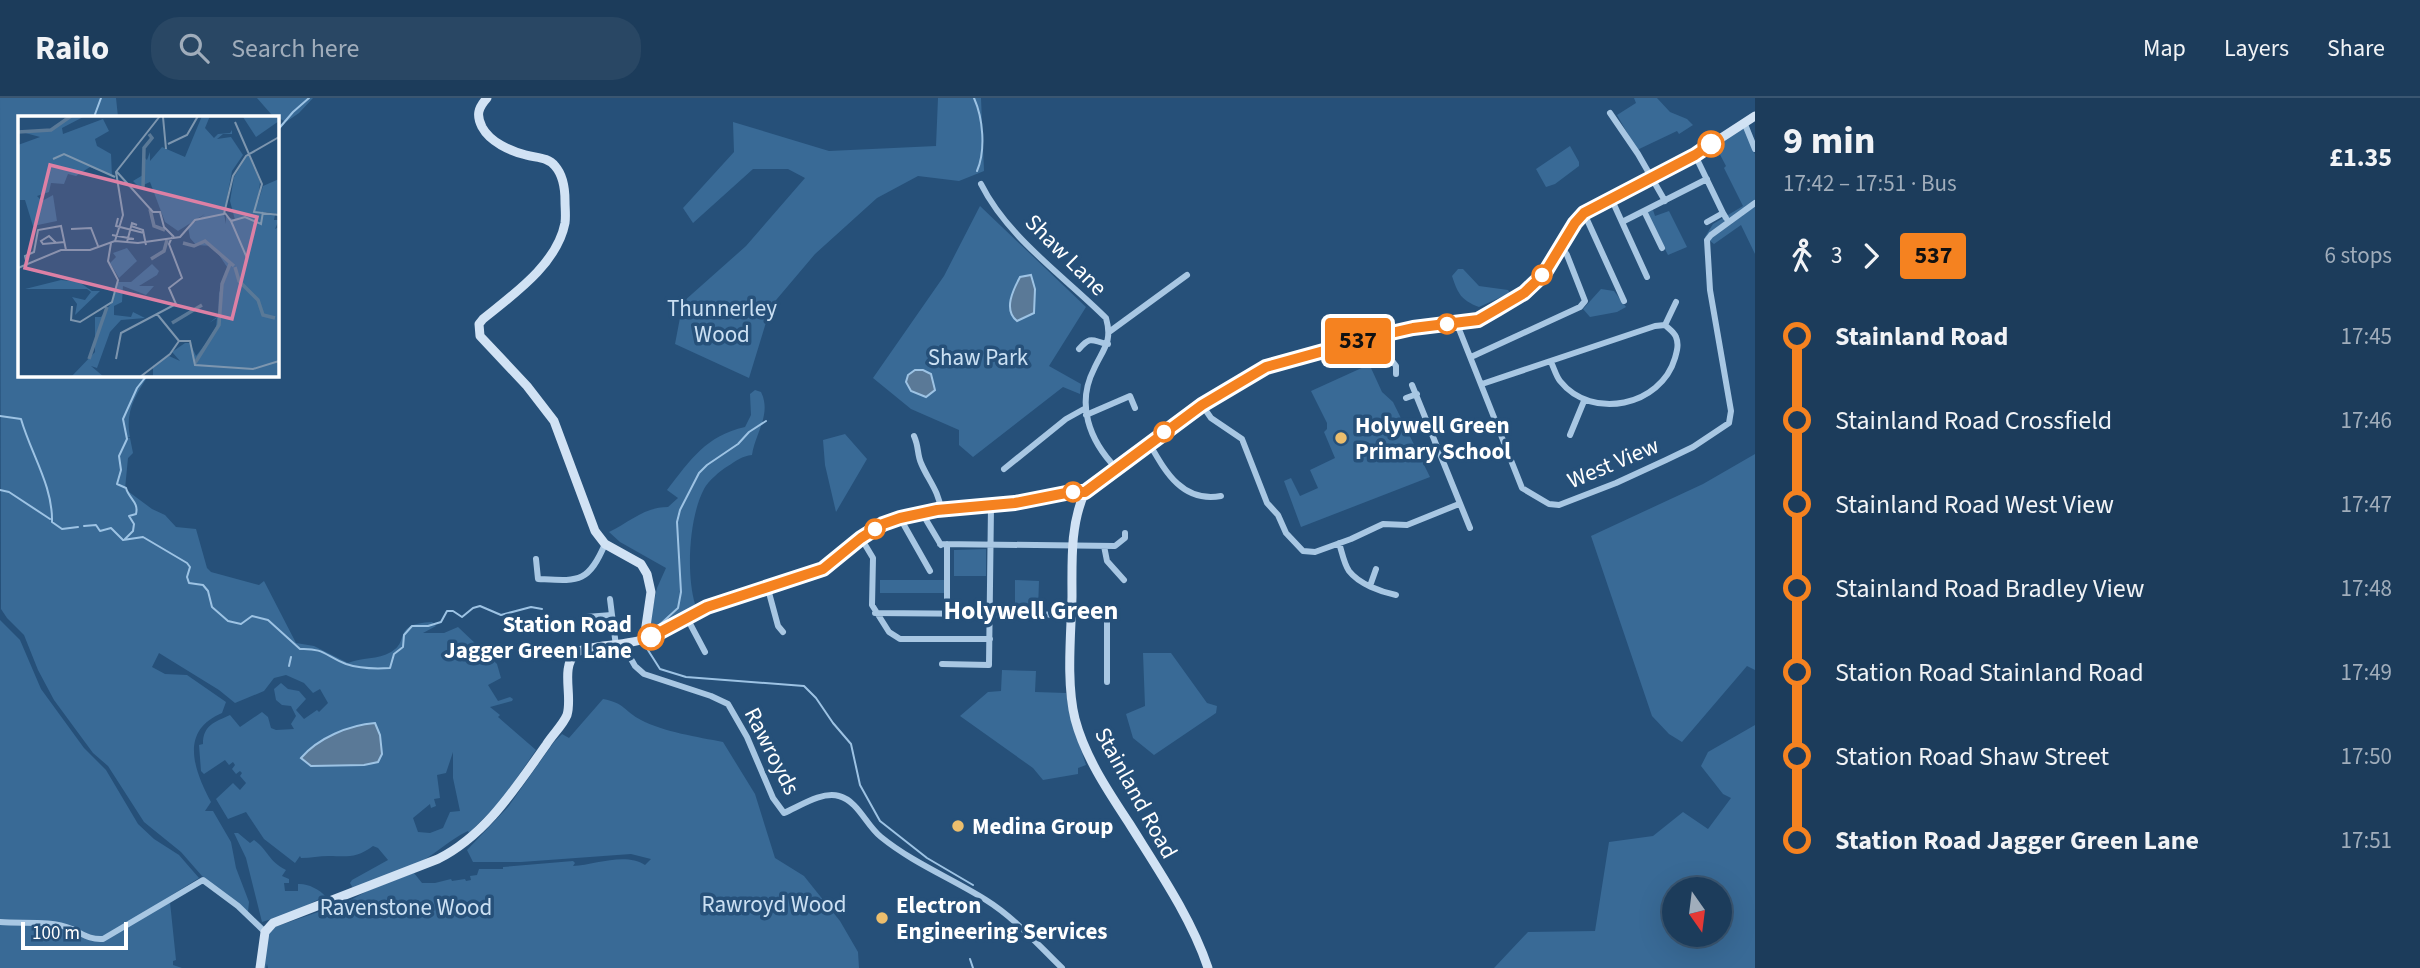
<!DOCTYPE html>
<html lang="en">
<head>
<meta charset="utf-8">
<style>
  body { margin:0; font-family:"Source Sans 3",sans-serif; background:#294764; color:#f1f3f6; height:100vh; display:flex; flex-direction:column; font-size:26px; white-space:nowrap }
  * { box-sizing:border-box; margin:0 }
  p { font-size:23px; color:#a0adbb }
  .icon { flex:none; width:38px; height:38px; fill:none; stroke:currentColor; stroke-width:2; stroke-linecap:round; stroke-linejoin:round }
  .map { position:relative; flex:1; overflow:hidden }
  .side { display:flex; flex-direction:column; background:#1c3c5b; width:665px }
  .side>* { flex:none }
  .badge { padding:0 14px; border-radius:5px; font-size:24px; line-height:46px }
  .needle { width:46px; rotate:166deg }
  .controls { position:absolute; left:1662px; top:779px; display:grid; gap:14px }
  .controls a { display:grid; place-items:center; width:70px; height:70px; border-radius:50%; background:#1c3c5b; box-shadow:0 7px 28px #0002,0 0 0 2px #3a5671; font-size:35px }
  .scale { position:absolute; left:21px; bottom:18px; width:107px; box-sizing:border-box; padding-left:7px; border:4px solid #fff; border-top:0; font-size:19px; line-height:24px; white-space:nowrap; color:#fff; -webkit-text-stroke:5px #265079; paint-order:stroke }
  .map>.badge { position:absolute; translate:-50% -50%; box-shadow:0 0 0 4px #fff }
  .legs { display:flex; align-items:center; gap:10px; height:77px; padding:0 28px; font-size:23px }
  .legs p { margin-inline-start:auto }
  .headline { display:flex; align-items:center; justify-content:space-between; height:119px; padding:0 28px }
  h1 { font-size:38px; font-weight:700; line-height:52px }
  ul { padding:0 28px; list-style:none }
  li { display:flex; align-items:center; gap:24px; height:84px; font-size:26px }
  li i { display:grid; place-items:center; width:10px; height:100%; margin:0 9px; background:currentColor }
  li i::after { content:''; width:18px; height:18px; margin:-9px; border:5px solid; border-radius:50%; background:#1c3c5b }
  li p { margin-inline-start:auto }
  li:first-child i { background:linear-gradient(#0000 50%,currentColor 0) }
  li:last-child i { background:linear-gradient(currentColor 50%,#0000 0) }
  header { display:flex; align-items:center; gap:42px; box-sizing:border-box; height:98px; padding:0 35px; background:#1c3c5b; border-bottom:2px solid #3a5671 }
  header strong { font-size:33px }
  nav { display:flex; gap:38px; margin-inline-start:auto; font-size:24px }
  .search { width:490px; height:63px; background:#294764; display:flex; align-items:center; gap:18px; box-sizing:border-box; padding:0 24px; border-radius:28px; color:#a0adbb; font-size:26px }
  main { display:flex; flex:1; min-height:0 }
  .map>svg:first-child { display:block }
</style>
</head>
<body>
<header>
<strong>Railo</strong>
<div class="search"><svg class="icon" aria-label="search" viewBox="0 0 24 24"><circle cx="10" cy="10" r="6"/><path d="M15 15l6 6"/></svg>Search here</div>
<nav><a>Map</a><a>Layers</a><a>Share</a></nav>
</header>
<main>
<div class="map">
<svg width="1755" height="870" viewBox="0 0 1755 870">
  <rect width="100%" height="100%" fill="#265079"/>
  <path fill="#396a96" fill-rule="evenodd" d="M 0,0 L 116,0 L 118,19 L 19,19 L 19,276 L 149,277 C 135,297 125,314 130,339 L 126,339 L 130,340 L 133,355 L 128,360 L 125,391 L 152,411 L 165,417 L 176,429 L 196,431 L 207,470 L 211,474 L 259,487 L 264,483 L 296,545 L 314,548 L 348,565 C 361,559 378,562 391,554 C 411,543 391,526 432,524 L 436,528 L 423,535 L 444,535 L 458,529 L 497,566 L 501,580 L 488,587 L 498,603 L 510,599 L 513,601 L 512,603 L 490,609 L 500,617 L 498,619 L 536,652 L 501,703 L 469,735 L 468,733 C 448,742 432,760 411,769 C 393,777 373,783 353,790 L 350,785 L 352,782 L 388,762 L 378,750 L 373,748 C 356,761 345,758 329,758 C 319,758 311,760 301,760 L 300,758 L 295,765 L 264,741 L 246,714 L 228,721 L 216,701 L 233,685 L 240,692 L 246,685 L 240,678 L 242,675 L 240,673 L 236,676 L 232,671 L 235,667 L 233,664 L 229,667 L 225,662 L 204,676 L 201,673 L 199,647 L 203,646 C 203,627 215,624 230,617 L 240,629 L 262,614 L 268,619 L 271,630 L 276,632 L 294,631 L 291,626 L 296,618 L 291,608 L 282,607 L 276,602 L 274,591 L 281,585 L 288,591 L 299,593 L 306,601 L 296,612 L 304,621 L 317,612 L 319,614 L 328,605 L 320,591 L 313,595 L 304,585 L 286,577 L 274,580 L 264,593 L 235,605 L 219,592 L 159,555 L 152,569 L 165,576 L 187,577 L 226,604 L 222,615 C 179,633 194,672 211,704 L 205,713 L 213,713 L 231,744 L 236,770 L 249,804 L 248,814 L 202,778 L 181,754 L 144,724 L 108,668 L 93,655 L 54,602 L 38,572 L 24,537 L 7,520 L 1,511 ZM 453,654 L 453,680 L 460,713 L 450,714 L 443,730 L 430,735 L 418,734 L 413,720 L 430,706 L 431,710 L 436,708 L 434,701 L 440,700 L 437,677 L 446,675 Z
    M 257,0 L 313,0 L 299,15 L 286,24 L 271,16 Z
    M 938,0 L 981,0 L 984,73 L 959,83 L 918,78 L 877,100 L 815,156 L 771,208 L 749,280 L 675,246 L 683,204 L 746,148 L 805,80 L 788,71 L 753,71 L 693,125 L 683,110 L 734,54 L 733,24 L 829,53 L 936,48 Z
    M 1634,0 L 1657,0 L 1670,14 L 1687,21 L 1693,27 L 1679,36 L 1677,33 L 1637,52 L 1617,17 L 1636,5 Z
    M 1744,29 L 1755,56 L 1755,156 L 1741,127 L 1714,146 L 1705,139 L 1713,126 L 1743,108 L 1724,70 L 1726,68 L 1716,49 Z
    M 1570,48 L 1579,64 L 1579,68 L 1555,86 L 1546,89 L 1536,71 Z
    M 980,108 L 1086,209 L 1049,268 L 1081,286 L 1080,296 L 1063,289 L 973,359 L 959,347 L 959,332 L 911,311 L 873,280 L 944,178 Z
    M 1653,112 L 1655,118 L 1669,113 L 1687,149 L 1668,157 L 1646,114 Z
    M 1458,171 L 1463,171 L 1479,188 L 1508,192 L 1510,195 L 1479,209 C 1461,202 1458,196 1452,178 Z
    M 1601,191 L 1614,193 L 1626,209 L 1617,214 L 1590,219 L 1583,211 Z
    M 1366,268 L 1371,270 L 1382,294 L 1393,304 L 1430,379 L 1301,429 L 1284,383 L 1291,380 L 1300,398 L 1318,390 L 1310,372 L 1335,360 L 1324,334 L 1327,331 L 1327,325 L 1311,293 Z
    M 755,292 L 761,294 C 772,316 755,336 752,357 C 742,358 736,363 728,368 C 720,373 708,383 704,391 C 689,419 686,476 695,506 L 686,514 L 658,530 L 649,527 L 657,490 L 666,470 L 620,444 L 609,434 C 630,424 644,409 668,409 L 678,400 L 667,392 C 691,361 706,338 745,329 L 751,317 L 750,296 Z
    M 845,336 L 867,361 L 836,414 L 825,367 L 823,342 Z
    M 1755,356 L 1755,572 L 1747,568 L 1682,644 L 1669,636 L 1652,618 L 1591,438 L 1703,386 Z
    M 986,451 L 986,478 L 954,478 L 954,452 Z
    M 880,482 L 944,482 L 944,495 L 880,495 Z
    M 1015,482 L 1039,483 L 1038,512 L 1015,511 Z
    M 0,522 L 20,542 L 41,591 L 84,650 L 106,672 L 138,726 L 154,741 L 179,757 L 199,780 L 106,838 L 96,839 L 72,829 L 0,822 Z
    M 1143,555 L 1171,555 L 1207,605 L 1217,608 L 1216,615 L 1154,657 L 1133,640 L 1126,616 L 1145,608 Z
    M 1002,572 L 1036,573 L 1035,594 L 1066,595 L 1070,618 L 1086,667 L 1078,670 L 1078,676 L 1043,682 L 1033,670 L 960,618 L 988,594 L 1001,593 Z
    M 603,601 C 625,605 624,613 641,622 C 664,634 698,639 723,644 L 755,696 L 775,760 L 804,778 L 840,823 L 858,854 L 859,870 L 268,870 L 267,866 L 266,870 L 256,870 L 269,831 L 347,804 L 369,792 L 414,775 L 422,785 L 435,785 L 451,781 L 452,783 L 465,781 L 466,783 L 471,782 L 470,778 L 477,777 L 479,771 L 503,771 L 503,769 L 573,763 L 575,765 L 573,768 C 595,767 625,754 645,767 L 651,761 L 631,756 L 521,764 L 473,764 L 467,752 L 508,709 L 554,644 L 562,636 L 569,640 Z
    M 1755,627 L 1755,870 L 1494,870 L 1528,834 L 1595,833 L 1609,744 L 1653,738 L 1683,714 L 1708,731 L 1731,700 L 1723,696 L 1701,668 L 1708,654 ZM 1675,791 L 1720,791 L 1720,836 L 1675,836 Z
    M 234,735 L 238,735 L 250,745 L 254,742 C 269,753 268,763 286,772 L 282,778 L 289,781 L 289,785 L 284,785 L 285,793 L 298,793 L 298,786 C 306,785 320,791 325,798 L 294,814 L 262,824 L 246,760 Z
    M 170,804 L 176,862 L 173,863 L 173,867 L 182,870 L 0,870 L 0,825 L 66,831 L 93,843 Z"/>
  <path fill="#5a7997" stroke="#9dc3e4" stroke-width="2" d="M 1031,177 L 1035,191 L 1034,215 L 1017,223 C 1003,212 1013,192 1020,179 Z
    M 915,272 L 923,272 L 931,276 L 935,292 L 926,299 L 911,293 L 906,284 L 908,277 Z
    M 375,625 L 380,637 L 382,656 L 378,664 L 364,667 L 311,668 L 301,660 C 318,640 349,627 375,625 Z"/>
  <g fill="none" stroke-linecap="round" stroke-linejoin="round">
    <path stroke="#9dc3e4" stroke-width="2" d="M 974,0 C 983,20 986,52 977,73
      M 94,19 L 101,0
      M 276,34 L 293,14 L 309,0
      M 0,318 L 21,321 C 31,356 53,388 52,424 L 62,431 L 78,429
      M 0,392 L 9,394 L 50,421
      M 84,428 L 96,427 L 100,433 L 111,430 L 123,442 L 143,439 L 187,465 L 190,469 L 187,479 L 189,485 L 203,487 L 208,493 L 212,509 L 228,523 L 241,526 L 252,518 L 268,522 L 300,551 C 325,550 325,558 346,566 C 361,571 375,571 390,570 L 394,556 L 403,549 L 404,537 L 412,528 L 428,528 L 441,524 L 447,513 L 453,513 L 462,519 L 473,510 L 480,508 L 501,517 L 531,509 L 542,511
      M 125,441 L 133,433 L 134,426 L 129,418 L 136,416 C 139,404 129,401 126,390 L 117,386 L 121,372 L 119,358 L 127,341 L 123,321 L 137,290 L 148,276
      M 655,531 L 678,510 L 681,494 L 677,424 L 680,412 L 699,375 L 707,367 L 738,346 L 749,334 L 766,323
      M 649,543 L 646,549 L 660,571 L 686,579 L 804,588 L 816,600 L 833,625 L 851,646 L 860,687 L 880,723 L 927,760 L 973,787
      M 289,568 L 291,559
      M 970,861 L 973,870"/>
    <path stroke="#a8c7e3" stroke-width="6" d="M 1610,15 L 1638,56 L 1665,103
      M 1744,24 L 1755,51
      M 1695,57 L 1723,115
      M 981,86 C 1008,140 1064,178 1106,220 C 1113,244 1103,251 1094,271 C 1076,306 1089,342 1116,370
      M 1611,100 L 1647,179
      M 1644,113 L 1662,150
      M 1584,115 L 1624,203
      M 1622,124 L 1707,81
      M 1707,124 L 1723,115 L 1726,120
      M 1457,226 L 1522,390 L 1549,406 L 1559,407 L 1616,385 L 1666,362 L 1693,349 L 1729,325 L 1731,313 L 1710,192 L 1707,142 L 1711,137 L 1755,105
      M 1665,227 L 1676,204
      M 1109,234 L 1187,177
      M 1374,239 L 1396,268 L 1396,276
      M 1079,251 C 1092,236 1093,244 1108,246
      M 1471,259 L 1580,209 L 1585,203 L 1567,157 L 1561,148
      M 1482,286 L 1655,228 L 1665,227 C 1669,231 1674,234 1676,239 C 1679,246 1677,253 1675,260 C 1661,308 1592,323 1560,283 C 1556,278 1554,270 1551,264
      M 1412,287 L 1470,430
      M 1406,300 L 1417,296
      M 1202,307 L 1211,320 L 1242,341 L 1267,405 L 1278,417 L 1286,435 L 1303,453 L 1315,454 L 1351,441 L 1383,426 L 1407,427 L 1459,406
      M 1086,317 L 1130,298 L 1135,310
      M 1570,337 L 1584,303
      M 914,338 C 919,349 917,356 921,365 C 928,382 939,393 941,412
      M 1149,345 C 1165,373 1182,405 1221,398
      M 1004,371 L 1066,321 L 1084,311
      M 922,415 L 941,447
      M 900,420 L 930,473
      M 861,440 L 873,460 L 872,507 L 889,534 L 900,541 L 990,541
      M 1339,445 C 1342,454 1344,466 1349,473 C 1359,486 1381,494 1396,497
      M 940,446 L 1115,448 L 1125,440 L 1125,435
      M 1104,448 L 1107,463 L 1124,482
      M 536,461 L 538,481 C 578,483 588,486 605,446
      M 1370,488 L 1376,471
      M 768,491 L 778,528 L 783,534
      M 610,501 L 612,517
      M 875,515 L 1107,517 L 1107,584
      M 947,515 L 947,446
      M 586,519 L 612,517 L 616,548
      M 687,520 L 705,554
      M 623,547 L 635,568 L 644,576 L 711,598 L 728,606 L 747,639 L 773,700 L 784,715 C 800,708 822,693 839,698 C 858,703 866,727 881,739 C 913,765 951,780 986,802 C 1015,820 1038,847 1062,870
      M 942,566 L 989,567 L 991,408
      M 0,824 C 24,826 49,822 72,831 C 83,836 90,842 103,841 L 203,782 L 238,808 L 265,834"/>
    <path stroke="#d1e2f4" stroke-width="9" d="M 487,0 C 478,10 476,17 482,29 C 490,44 510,53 526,57 C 536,60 548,59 555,68 C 563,77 565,91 565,103 C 565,110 566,118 565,125 C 557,166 514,196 483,221 L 479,226 L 480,238 L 527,288 L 554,323 L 595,433 L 605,446 L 641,466 L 647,476 L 651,494 L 644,542
      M 260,870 L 265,834 L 273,825 L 438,761 C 486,737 516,689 546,647 C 552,637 563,627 567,617 C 573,599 560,569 576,555 C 585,547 629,548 647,540 C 675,529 699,510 728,501 C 759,491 794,487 823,471 C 845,459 860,438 882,427 C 921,407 970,411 1012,405 C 1037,402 1060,394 1085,394
      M 1208,870 C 1191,819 1157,770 1129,725 C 1108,693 1085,659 1075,621 C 1066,585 1071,536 1072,499 C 1072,464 1070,426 1085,394 L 1202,307 L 1266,269 L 1378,238 L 1413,230 L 1478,222 L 1497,211 L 1524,195 L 1544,176 L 1575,125 L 1584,115 L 1695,57 L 1755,18"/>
  </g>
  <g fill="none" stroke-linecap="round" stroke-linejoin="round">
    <g stroke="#fff" stroke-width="16">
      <path id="line-1" d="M 651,539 L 707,509 L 823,471 L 861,440 L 883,426 L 900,420 L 937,412 L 1015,405 L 1071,394 L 1085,394 L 1202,307 L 1266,269 L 1378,238 L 1413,230 L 1478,222 L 1497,211 L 1524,195 L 1544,176 L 1575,125 L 1584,115 L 1695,57 L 1711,46"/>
    </g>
    <use href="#line-1" stroke="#f58220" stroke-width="10"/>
  </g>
  <g fill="#fff" stroke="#f58220" stroke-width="3.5">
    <circle cx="1711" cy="46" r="12"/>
    <circle cx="1542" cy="177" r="9"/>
    <circle cx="1447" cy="226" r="9"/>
    <circle cx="1164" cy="334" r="9"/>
    <circle cx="1073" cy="394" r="9"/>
    <circle cx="875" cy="431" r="9"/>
    <circle cx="651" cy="539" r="12"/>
  </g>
  <g fill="#ecbe6d" stroke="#265079" stroke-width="2.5">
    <circle cx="1341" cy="340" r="7"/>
    <circle cx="958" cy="728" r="7"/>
    <circle cx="882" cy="820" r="7"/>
  </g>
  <g text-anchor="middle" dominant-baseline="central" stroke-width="7" stroke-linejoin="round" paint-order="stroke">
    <g font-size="23" fill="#fff" stroke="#265079">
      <text transform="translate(1066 157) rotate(45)">Shaw Lane</text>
      <text transform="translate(1613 365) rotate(-23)">West View</text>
      <text transform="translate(772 653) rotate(63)">Rawroyds</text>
      <text transform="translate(1136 695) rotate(61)">Stainland Road</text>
    </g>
    <g font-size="23" fill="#cbe0f3" stroke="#265079">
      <text x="722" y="210">Thunnerley<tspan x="722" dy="26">Wood</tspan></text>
      <text x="978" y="259">Shaw Park</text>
      <text x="774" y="806">Rawroyd Wood</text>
      <text x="406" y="809">Ravenstone Wood</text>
    </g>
    <g font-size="23" font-weight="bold" fill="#fff" stroke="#265079" text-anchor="start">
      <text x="1355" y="327">Holywell Green<tspan x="1355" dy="26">Primary School</tspan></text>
      <text x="972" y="728">Medina Group</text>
      <text x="896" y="807">Electron<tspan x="896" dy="26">Engineering Services</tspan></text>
    </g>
    <g font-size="23" font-weight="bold" fill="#fff" stroke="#265079" text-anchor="end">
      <text x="632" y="526">Station Road<tspan x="632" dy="26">Jagger Green Lane</tspan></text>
    </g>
    <g font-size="26" font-weight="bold" fill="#fff" stroke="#265079">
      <text x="1031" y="512">Holywell Green</text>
    </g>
  </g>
  <g transform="translate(18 18)">
    <rect width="261" height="261" fill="#265079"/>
    <path d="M 50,0 L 67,0 L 44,12 L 45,18 L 85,3 L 91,15 L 77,23 L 79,30 L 93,38 L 94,60 L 72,51 L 58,60 L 50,58 L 46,68 L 33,67 L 31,76 L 19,80 L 24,85 L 35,79 L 39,105 L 15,110 L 7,84 L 0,84 L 0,29 L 22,21 L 0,15 L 31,15 ZM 184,0 L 192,0 L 187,12 L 196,22 L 200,18 L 212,17 L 214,14 L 214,18 L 205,18 L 199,23 L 213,21 L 225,39 L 214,55 L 206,98 L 208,108 L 208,100 L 217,104 L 212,85 L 216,61 L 230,38 L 242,66 L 240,86 L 245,70 L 261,63 L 261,99 L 249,96 L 236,97 L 257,99 L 256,104 L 261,104 L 257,113 L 261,111 L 261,261 L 135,261 L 135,250 L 151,240 L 162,245 L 154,236 L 167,227 L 172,227 L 178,240 L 189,226 L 198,211 L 199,202 L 191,207 L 200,200 L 201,177 L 211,154 L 195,130 L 178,129 L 172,122 L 170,111 L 187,98 L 160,115 L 147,106 L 132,66 L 121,71 L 115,65 L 125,59 L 126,41 L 129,44 L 132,36 L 132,45 L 144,31 L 167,41 ZM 261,0 L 261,5 L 238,21 L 225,1 ZM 109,132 L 119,145 L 101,162 L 92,147 L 98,141 L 95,137 ZM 134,148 L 141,155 L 139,159 L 121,170 L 136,170 L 128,179 L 105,170 L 104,186 L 96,190 L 96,199 L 113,201 L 115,196 L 127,202 L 103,204 L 92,216 L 79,252 L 73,250 L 86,261 L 53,261 L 77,236 L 77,201 L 83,201 L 95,185 L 100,166 L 113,166 ZM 43,164 L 61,166 L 74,175 L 82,175 L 57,199 L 59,188 L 54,181 L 67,184 L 73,176 L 69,173 L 7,173 Z" fill="#396a96"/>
    <path fill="none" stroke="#5a7997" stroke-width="3.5" d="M 0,16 L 33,14 L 53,0M 125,73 L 126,32 L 134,22 L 131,18M 132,93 L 136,110 L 147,114M 165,127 L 176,130 L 187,125 L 216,150M 133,143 L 146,135 L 149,124M 217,151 L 221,165 L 240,184 L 245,199 L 257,202M 154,207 L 184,189M 71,243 L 89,191M 177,247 L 201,209 L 204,168 L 212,148"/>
    <path fill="none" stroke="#7d96af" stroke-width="2" d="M 145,1 L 148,33M 217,6 L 244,68 L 236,96 L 261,99M 150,28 L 169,19 L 180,0M 35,43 L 46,38 L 97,61M 99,56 L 135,96 L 142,96 L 146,111 L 156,121M 207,97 L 213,105 L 227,101 L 243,108 L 245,96M 100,102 L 98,110 L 126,117M 213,105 L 229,142M 113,110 L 125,114 L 128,129M 53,113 L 73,112 L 80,130M 94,119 L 116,123M 97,125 L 120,127 L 162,121 L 177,104 L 206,98 L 215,60 L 228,40 L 261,21M 109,126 L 114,107 L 119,109M 38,127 L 31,120 L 23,125 L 25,128 L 47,126M 9,149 L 7,140 L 16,136 L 20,114 L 43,110 L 48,134M 0,152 L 43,134 L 72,134 L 97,125 L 105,99 L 98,56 L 142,0M 54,190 L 53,204 L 62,206 L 94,186 L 100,164 L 90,145 L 93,127M 139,198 L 161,225M 161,225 L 172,225 L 177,249 L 235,253 L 261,245M 98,243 L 103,217 L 158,188 L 151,172 L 164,162 L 151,128 L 154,121M 122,261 L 152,238 L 161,225"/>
    <path fill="#dd80a5" fill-opacity="0.15" stroke="#dd80a5" stroke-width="3.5" d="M 32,49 L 239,101 L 214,203 L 7,152 Z"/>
    <rect width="261" height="261" fill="none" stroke="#fff" stroke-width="3.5"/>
  </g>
</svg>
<div class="controls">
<a><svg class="needle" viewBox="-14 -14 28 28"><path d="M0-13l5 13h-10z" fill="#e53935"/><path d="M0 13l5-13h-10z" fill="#a0adbb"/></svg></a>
</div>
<div class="scale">100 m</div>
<b class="badge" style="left:1358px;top:243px;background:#f58220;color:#111">537</b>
</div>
<section class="side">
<div class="headline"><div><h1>9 min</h1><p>17:42 – 17:51 · Bus</p></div><b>£1.35</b></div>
<div class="legs"><svg class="icon" aria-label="walk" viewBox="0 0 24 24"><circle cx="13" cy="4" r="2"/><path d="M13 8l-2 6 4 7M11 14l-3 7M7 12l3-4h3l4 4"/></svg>3<svg class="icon" aria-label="forward" viewBox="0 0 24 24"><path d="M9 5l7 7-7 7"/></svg><b class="badge" style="background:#f58220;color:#111">537</b><p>6 stops</p></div>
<ul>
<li><i style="color:#f58220"></i><b>Stainland Road</b><p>17:45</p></li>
<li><i style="color:#f58220"></i><span>Stainland Road Crossfield</span><p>17:46</p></li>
<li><i style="color:#f58220"></i><span>Stainland Road West View</span><p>17:47</p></li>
<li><i style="color:#f58220"></i><span>Stainland Road Bradley View</span><p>17:48</p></li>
<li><i style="color:#f58220"></i><span>Station Road Stainland Road</span><p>17:49</p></li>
<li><i style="color:#f58220"></i><span>Station Road Shaw Street</span><p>17:50</p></li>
<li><i style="color:#f58220"></i><b>Station Road Jagger Green Lane</b><p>17:51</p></li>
</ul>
</section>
</main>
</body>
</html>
